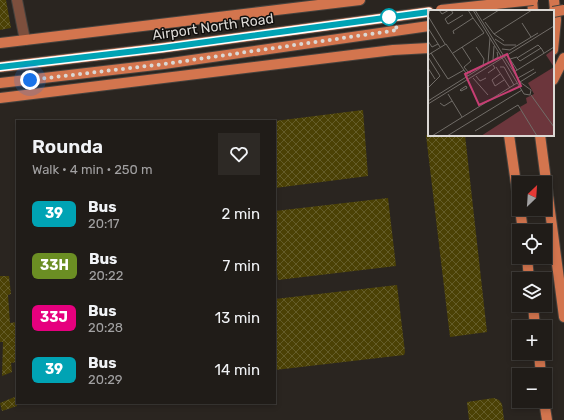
<!DOCTYPE html>
<html lang="en">
<head>
<meta charset="utf-8">
<style>
  body { margin:0; font-family:Rubik,sans-serif; background:#2d2925; color:#f1f3f6; height:100vh; display:flex; flex-direction:column; font-size:15px; white-space:nowrap }
  * { box-sizing:border-box; margin:0 }
  p { font-size:13px; color:#a2a1a2 }
  .icon { flex:none; width:22px; height:22px; fill:none; stroke:currentColor; stroke-width:2; stroke-linecap:round; stroke-linejoin:round }
  .map { position:relative; flex:1; overflow:hidden }
  .sheet { position:absolute; left:16px; top:120px; width:260px; height:284px; display:flex; flex-direction:column; background:#201c18; border-radius:0px; box-shadow:0 2px 6px #0003,0 0 0 1px #3d3a37 }
  .sheet>* { flex:none }
  .badge { padding:0 8px; border-radius:6px; font-size:14px; line-height:26px }
  .needle { width:26px; rotate:25deg }
  .controls { position:absolute; left:512px; top:176px; display:grid; gap:8px }
  .controls a { display:grid; place-items:center; width:40px; height:40px; border-radius:0px; background:#201c18; box-shadow:0 2px 6px #0003,0 0 0 1px #3d3a37; font-size:20px }
  .you { position:absolute; width:20px; height:20px; margin:-10px; border:3px solid #fff; border-radius:50%; background:#1a73e8; box-shadow:0 0 0 6px #1a73e833 }
  .map>.badge { position:absolute; translate:-50% -50%; box-shadow:0 0 0 2px #fff }
  .round { display:grid; place-items:center; flex:none; width:42px; height:42px; border-radius:0px; background:#2d2925 }
  .overview { display:flex; align-items:center; justify-content:space-between; height:68px; padding:0 16px }
  h1 { font-size:19px; font-weight:600; line-height:30px }
  ul { padding:0; list-style:none }
  li { display:flex; align-items:center; gap:12px; height:52px; padding:0 16px }
  li div { flex:1 }
  li b { display:block; font-size:15px }
  li em { font-style:normal }
  li .badge { min-width:44px; font-weight:700; text-align:center }
  .map>svg:first-child { display:block }
</style>
</head>
<body>
<div class="map">
<svg width="564" height="420" viewBox="0 0 564 420">
  <defs>
    <pattern id="building-cross-hatch" width="8" height="8" patternUnits="userSpaceOnUse"><rect width="8" height="8" fill="#4b4105"/><path d="M0 0l8 8M0 8l8-8" fill="none" stroke="#645c29"/></pattern>
  </defs>
  <rect width="100%" height="100%" fill="#2a2520"/>
  <path fill="url(#building-cross-hatch)" d="M 0,0 L 6,0 L 11,28 L 0,30 Z
    M 363,110 L 368,176 L 275,188 L 275,121 Z
    M 426,135 L 465,135 L 487,332 L 450,337 Z
    M 388,198 L 396,266 L 278,280 L 275,256 L 275,211 Z
    M 0,276 L 9,276 L 11,294 L 8,295 L 10,323 L 17,322 L 17,362 L 11,363 L 12,372 L 2,376 L 3,342 L 0,342 Z
    M 397,285 L 405,352 L 404,355 L 275,370 L 275,299 Z
    M 17,396 L 17,406 L 2,411 L 0,403 Z
    M 494,398 L 499,400 L 502,404 L 504,420 L 469,420 L 467,402 Z"/>
  <g fill="none" stroke-linecap="round" stroke-linejoin="round">
    <g stroke="#46423d" stroke-width="12">
      <path id="minor" d="M 17,0 L 25,40"/>
    </g>
    <g stroke="#46423d" stroke-width="12">
      <path id="major" d="M 532,0 L 533,11
        M 0,43 L 360,0
        M 553,50 L 556,20 L 554,0
        M 0,67 L 161,48 L 429,12
        M 553,80 L 564,58
        M 0,83 L 164,64 L 429,26
        M 0,98 L 393,50 L 429,48
        M 509,135 L 519,205
        M 540,135 L 564,317
        M 520,209 L 523,231
        M 527,257 L 529,279
        M 533,305 L 535,327
        M 539,353 L 541,375
        M 544,401 L 547,420"/>
    </g>
    <use href="#minor" stroke="#7d4f3d" stroke-width="10"/>
    <use href="#major" stroke="#d3754e" stroke-width="10"/>
    <g stroke="#46423d" stroke-width="12" stroke-linecap="butt">
      <path id="major-bridge" d="M 441,10 L 533,0
        M 553,12 L 564,10"/>
    </g>
    <use href="#major-bridge" stroke="#d3754e" stroke-width="10"/>
  </g>
  <g fill="none" stroke-linecap="round" stroke-linejoin="round">
    <g stroke="#fff" stroke-width="9">
      <path id="line" d="M 0,67 L 162,48 L 429,12"/>
    </g>
    <use href="#line" stroke="#00a3b4" stroke-width="6"/>
    <path stroke="#dbd8d4" stroke-width="4" stroke-dasharray="0 7.2" d="M 30,80 L 164,64 L 398,30 L 389,17"/>
  </g>
  <circle fill="#fff" stroke="#00a3b4" stroke-width="2" cx="389" cy="17" r="8"/>
  <g text-anchor="middle" dominant-baseline="central" stroke-width="3" stroke-linejoin="round" paint-order="stroke">
    <g font-size="14" fill="#dbd8d4" stroke="#110f0d">
      <text transform="translate(213 27) rotate(-8)">Airport North Road</text>
    </g>
  </g>
  <g transform="translate(428 10)">
    <rect width="126" height="126" fill="#2a2520"/>
    <path d="M 126,39 L 126,126 L 53,126 L 93,100 L 92,97 L 99,93 L 98,88 L 106,84 L 100,73 L 126,57 L 118,45 Z" fill="#6c363c"/>
    <path fill="none" stroke="#716d68" stroke-width="1" d="M 2,0 L 0,6 L 17,34M 11,0 L 14,4 L 21,0M 23,0 L 25,3 L 17,9 L 20,14 L 35,5M 45,0 L 96,84 L 102,85 L 103,80 L 92,72 L 47,0M 45,8 L 56,23M 55,10 L 71,0M 57,12 L 66,24 L 104,0M 94,13 L 103,27M 0,18 L 12,37M 26,24 L 25,21 L 45,8 L 40,0M 66,24 L 76,31M 67,29 L 76,35 L 88,35M 0,31 L 4,37 L 10,34M 34,37 L 43,51 L 36,57 L 41,63 L 43,62M 48,37 L 56,49 L 55,56M 113,38 L 110,35 L 89,48 L 92,51 L 113,38 L 116,43M 74,39 L 82,40 L 110,23M 3,43 L 20,69 L 36,60M 25,43 L 56,23M 0,45 L 18,34 L 40,66M 0,47 L 12,66 L 0,78M 65,50 L 66,36M 60,53 L 62,28M 68,57 L 82,78M 72,57 L 76,57 L 86,75M 0,58 L 7,69M 89,60 L 82,49 L 89,47M 86,62 L 126,37M 60,63 L 67,58 L 65,55M 72,64 L 64,70 L 67,76 L 76,70M 48,66 L 52,71 L 58,68M 45,68 L 60,85M 90,68 L 106,59M 92,72 L 108,62M 38,76 L 39,78 L 33,81 L 32,80 ZM 20,84 L 34,107M 103,85 L 126,117M 0,91 L 70,47 L 69,42M 12,93 L 16,96 L 24,91M 0,94 L 126,16M 47,121 L 90,95 L 109,126M 4,126 L 89,73M 19,126 L 94,80"/>
    <path fill="#c73e73" fill-opacity="0.15" stroke="#c73e73" stroke-width="2" d="M 79,44 L 93,76 L 51,95 L 37,64 Z"/>
    <rect width="126" height="126" fill="none" stroke="#dbd8d4" stroke-width="2"/>
  </g>
</svg>
<div class="controls">
<a><svg class="needle" viewBox="-14 -14 28 28"><path d="M0-13l5 13h-10z" fill="#e53935"/><path d="M0 13l5-13h-10z" fill="#a2a1a2"/></svg></a>
<a><svg class="icon" aria-label="locate" viewBox="0 0 24 24"><circle cx="12" cy="12" r="6"/><path d="M12 2v4M12 18v4M2 12h4M18 12h4"/></svg></a>
<a><svg class="icon" aria-label="layers" viewBox="0 0 24 24"><path d="M12 4l9 5-9 5-9-5zM3 14l9 5 9-5"/></svg></a>
<a>+</a>
<a>−</a>
</div>
<div class="you" style="left:30px;top:80px"></div>
<section class="sheet">
<div class="overview"><div><h1>Rounda</h1><p>Walk · 4 min · 250 m</p></div><a class="round"><svg class="icon" aria-label="heart" viewBox="0 0 24 24"><path d="M12 20l-8-8c-3-5 5-10 8-4 3-6 11-1 8 4z"/></svg></a></div>
<ul>
<li><span class="badge" style="background:#00a3b4;color:#fff">39</span><div><b>Bus</b><p>20:17</p></div><em>2 min</em></li>
<li><span class="badge" style="background:#6b8e23;color:#fff">33H</span><div><b>Bus</b><p>20:22</p></div><em>7 min</em></li>
<li><span class="badge" style="background:#e6007e;color:#fff">33J</span><div><b>Bus</b><p>20:28</p></div><em>13 min</em></li>
<li><span class="badge" style="background:#00a3b4;color:#fff">39</span><div><b>Bus</b><p>20:29</p></div><em>14 min</em></li>
</ul>
</section>
</div>
</body>
</html>
